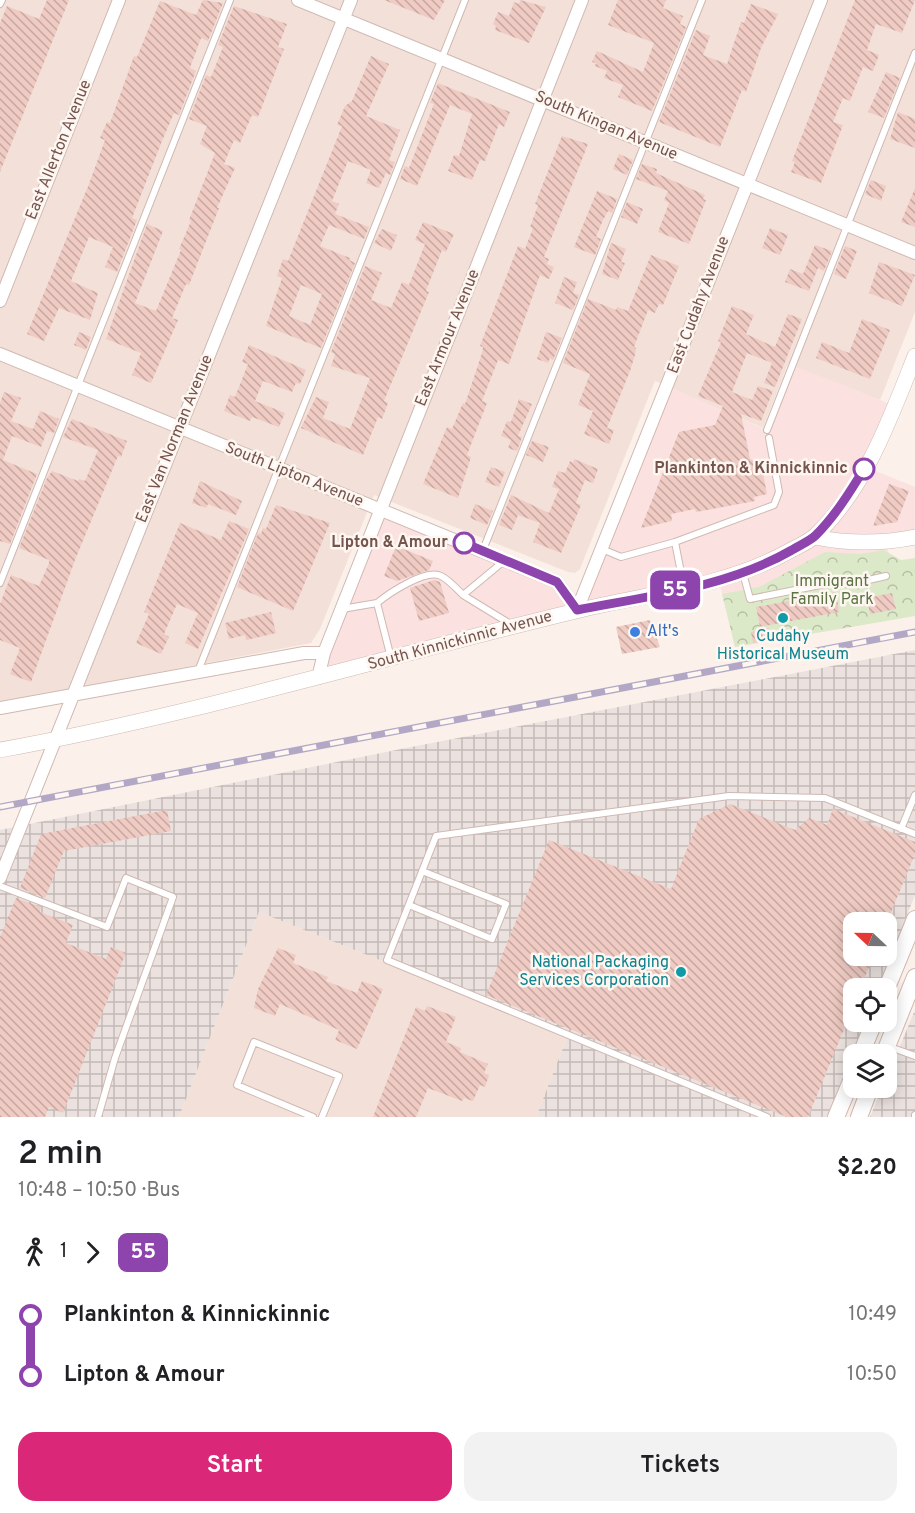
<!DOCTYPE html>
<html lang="en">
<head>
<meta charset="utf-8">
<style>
  body { margin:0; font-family:Overpass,sans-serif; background:#f2f2f2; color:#202124; height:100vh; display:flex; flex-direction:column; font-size:22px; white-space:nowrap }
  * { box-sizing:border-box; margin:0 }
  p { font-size:20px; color:#757577 }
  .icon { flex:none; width:33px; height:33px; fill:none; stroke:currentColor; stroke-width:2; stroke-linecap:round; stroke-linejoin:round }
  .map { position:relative; height:1117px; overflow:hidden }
  .drawer { display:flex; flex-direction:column; background:#fff; flex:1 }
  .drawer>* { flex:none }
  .badge { padding:0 12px; border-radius:9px; font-size:21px; line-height:39px }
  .needle { width:39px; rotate:292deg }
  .fabs { position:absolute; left:843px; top:912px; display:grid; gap:12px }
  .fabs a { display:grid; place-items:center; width:54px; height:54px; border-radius:12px; background:#fff; box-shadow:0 3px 15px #0003; font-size:30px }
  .map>.badge { position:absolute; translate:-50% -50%; box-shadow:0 0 0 3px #fff }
  .legs { display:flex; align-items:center; gap:9px; height:66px; padding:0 18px; font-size:20px }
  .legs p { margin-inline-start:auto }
  .headline { display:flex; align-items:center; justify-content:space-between; height:102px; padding:0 18px }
  h1 { font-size:33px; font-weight:600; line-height:45px }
  .action { display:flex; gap:12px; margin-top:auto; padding:12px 18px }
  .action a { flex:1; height:69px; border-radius:18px; background:#db2777; color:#fff; font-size:24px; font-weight:600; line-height:69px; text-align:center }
  .action a+a { background:#f2f2f2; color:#202124 }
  ul { padding:0 18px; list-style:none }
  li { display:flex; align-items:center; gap:21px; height:60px; font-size:22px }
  li i { display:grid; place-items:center; width:9px; height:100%; margin:0 8px; background:currentColor }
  li i::after { content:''; width:15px; height:15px; margin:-8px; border:4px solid; border-radius:50%; background:#fff }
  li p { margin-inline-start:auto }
  li:first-child i { background:linear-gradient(#0000 50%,currentColor 0) }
  li:last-child i { background:linear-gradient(currentColor 50%,#0000 0) }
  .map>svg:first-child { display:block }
</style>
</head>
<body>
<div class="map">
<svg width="915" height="1117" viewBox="0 0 915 1117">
  <defs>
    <pattern id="industrial-grid" width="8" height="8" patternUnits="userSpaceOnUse" patternTransform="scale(1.5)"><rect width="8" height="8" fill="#ebe2df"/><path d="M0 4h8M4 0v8" fill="none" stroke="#c3bab7"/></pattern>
    <pattern id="park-crowns" width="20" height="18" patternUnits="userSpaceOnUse" patternTransform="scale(1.5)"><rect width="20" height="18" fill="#dce9c9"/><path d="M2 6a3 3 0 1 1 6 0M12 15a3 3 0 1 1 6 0" fill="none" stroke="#b7bfa5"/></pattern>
    <pattern id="building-back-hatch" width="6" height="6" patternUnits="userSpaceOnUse" patternTransform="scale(1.5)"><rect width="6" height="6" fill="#efcbc3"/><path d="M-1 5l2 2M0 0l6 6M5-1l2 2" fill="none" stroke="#c6a7a1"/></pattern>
  </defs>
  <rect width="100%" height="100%" fill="#fbf1ea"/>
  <path fill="#f3e1d9" d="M 0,0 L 915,0 L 915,312 L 880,400 L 788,364 L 763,428 L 655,381 L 580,569 L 575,573 L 568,572 L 374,495 L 320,629 L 311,643 L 0,703 Z
    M 259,912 L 568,1035 L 536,1117 L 179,1117 Z"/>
  <path fill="#fbe1df" d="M 792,365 L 895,406 L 866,467 L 915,487 L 915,537 L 886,542 L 902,618 L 735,647 L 719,580 L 318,678 L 381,510 L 557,582 L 577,610 L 668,386 L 766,430 Z"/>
  <path fill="url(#industrial-grid)" fill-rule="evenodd" d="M 915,650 L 915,895 L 878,988 L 854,988 L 854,1022 L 865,1022 L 827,1117 L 536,1117 L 568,1035 L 259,912 L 179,1117 L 0,1117 L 0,830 L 406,748 ZM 854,922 L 886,922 L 886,956 L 854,956 Z
    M 915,1010 L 915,1117 L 870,1117 L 882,1088 L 886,1088 L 887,1077 Z"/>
  <path fill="url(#park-crowns)" d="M 884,550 L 901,560 L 915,558 L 915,616 L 735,647 L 722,594 L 759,587 L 825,552 L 860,554 Z"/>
  <path fill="url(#building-back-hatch)" fill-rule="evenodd" d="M 47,0 L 69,0 L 0,172 L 0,23 L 7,6 L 39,19 Z
    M 203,0 L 223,3 L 208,41 L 201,38 L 191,65 L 190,68 L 196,71 L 179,115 L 174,113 L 162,141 L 132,218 L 137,220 L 117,272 L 105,267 L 113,247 L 89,237 L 71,281 L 98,293 L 90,320 L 59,308 L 44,341 L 27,334 L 89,184 L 105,140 L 100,138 L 107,122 L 110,123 L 134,56 L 137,57 L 160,1 L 196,15 Z
    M 384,0 L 445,0 L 434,20 Z
    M 520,0 L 546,7 L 529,43 L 495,30 L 496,26 L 493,24 L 498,12 L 509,16 L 514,2 L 519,4 Z
    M 618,0 L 666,0 L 663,8 L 683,16 L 680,24 L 686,27 L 652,111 L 618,97 L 623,85 L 604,78 L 607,71 L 595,66 L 596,63 L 592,62 L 597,51 L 643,72 L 654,43 L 608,25 Z
    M 855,0 L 915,0 L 902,33 L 876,24 L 867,50 L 879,55 L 873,71 L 863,67 L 850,101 L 843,98 L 833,122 L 843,125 L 821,183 L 791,172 L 795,162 L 792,161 Z
    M 751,4 L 778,14 L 761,48 L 746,92 L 742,90 L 720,147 L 659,122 L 696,30 L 710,36 L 703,55 L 727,64 L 741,22 L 744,23 Z
    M 234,6 L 287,24 L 278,47 L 284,49 L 258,117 L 252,115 L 240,143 L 234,140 L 224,164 L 235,168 L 217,208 L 219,208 L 189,285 L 186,284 L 172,318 L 178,320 L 151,383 L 132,375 L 141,353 L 106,339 L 147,224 L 163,231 L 135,303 L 156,311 L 181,250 L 179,249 L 191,221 L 189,220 L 215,153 L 200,144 L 207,126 L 189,119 L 206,75 L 211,77 L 223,47 L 218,45 Z
    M 371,56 L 389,64 L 366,116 L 400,130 L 389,160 L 395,162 L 390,175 L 386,173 L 379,188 L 366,183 L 371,170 L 348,161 L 332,201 L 339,204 L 335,214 L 369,227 L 364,239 L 329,225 L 320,246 L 350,258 L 349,260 L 355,263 L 321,348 L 266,326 L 282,278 L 277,276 L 283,259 L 288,261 L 342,126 L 337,125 L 345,106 L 352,101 ZM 301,285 L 322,294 L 310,325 L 289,316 Z
    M 886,72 L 900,78 L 884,118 L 868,112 Z
    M 438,83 L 510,112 L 504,127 L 499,124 L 485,161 L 480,160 L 472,180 L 448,171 L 454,155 L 459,156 L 472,114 L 450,105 L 417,186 L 400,179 L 405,166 L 409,168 L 434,104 L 430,103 Z
    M 898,112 L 915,119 L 915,148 L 890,139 Z
    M 562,136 L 588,144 L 544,257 L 549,259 L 547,264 L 554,267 L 549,279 L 540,275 L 509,364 L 498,360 L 482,401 L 487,403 L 467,455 L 471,457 L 458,498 L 423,484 L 447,427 L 452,429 L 463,403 L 465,404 L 482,353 L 483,347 L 480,346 L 518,246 L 525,249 L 533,228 L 530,227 L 538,205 L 535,204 Z
    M 619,154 L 633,160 L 627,175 L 613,169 Z
    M 642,164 L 657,169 L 656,173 L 705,195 L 703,199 L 706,200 L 689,244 L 658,232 L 669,203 L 664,200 L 668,191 L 636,179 Z
    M 871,180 L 886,186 L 881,201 L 865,194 Z
    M 915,188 L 915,227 L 901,222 Z
    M 597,191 L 617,199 L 612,213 L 608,211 L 603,220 L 596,237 L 601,239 L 595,255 L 574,247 Z
    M 627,202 L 643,209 L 637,224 L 621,217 Z
    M 423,222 L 454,234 L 446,252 L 442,250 L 426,291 L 429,292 L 384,401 L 388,403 L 382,419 L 378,417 L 363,455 L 301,428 L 316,397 L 329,402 L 323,418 L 350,429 L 370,378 L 331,366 L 335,354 L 331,352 L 365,266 L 382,273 L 371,300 L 391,308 L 402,282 L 409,285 L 425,244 L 415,240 Z
    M 770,228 L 788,235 L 780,255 L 762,248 Z
    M 382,229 L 397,235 L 391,251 L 374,243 Z
    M 611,243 L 626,249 L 621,262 L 625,263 L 618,280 L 602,274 Z
    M 815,245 L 832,251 L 824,271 L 818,268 L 809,291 L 785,282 L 790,269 L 803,274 Z
    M 845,246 L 857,251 L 846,279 L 834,274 Z
    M 651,255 L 679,266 L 663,305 L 659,304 L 655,313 L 648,310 L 634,347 L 636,348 L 635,355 L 630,371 L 607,428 L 614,430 L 609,444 L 584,434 L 593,411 L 578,405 L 590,374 L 563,363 L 588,299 L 616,310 L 617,307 L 628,311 Z
    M 879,262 L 915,275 L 902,306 L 869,293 Z
    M 564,277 L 577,282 L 573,293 L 579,295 L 573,310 L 555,303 Z
    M 732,306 L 754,315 L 746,334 L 775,347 L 788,314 L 802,319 L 775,387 L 764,383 L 772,363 L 747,353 L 732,392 L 752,400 L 758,386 L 773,391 L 761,421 L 741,414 L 750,459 L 761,464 L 767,494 L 754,497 L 755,501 L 696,512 L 695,509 L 671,514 L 672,521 L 641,528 L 679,432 L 715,425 L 723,406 L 698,396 L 721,342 L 718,341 Z
    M 862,319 L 890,330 L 870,379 L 816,358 L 822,342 L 849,353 Z
    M 79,332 L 91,337 L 86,350 L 74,345 Z
    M 546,332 L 562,338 L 553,360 L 550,358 L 548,363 L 537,359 Z
    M 249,345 L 306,370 L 300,384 L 296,383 L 292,392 L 263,381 L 255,401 L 285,413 L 279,427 L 252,417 L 250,421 L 224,411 L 230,395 L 235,397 L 248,364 L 242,362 Z
    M 4,392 L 21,398 L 11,421 L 33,429 L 40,411 L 59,419 L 54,433 L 47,431 L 41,447 L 12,436 L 3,460 L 37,474 L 10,544 L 0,541 L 0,403 Z
    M 519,399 L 532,404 L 518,436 L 522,437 L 517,451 L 508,448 L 511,440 L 501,436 L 507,421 L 511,422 Z
    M 72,419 L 127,441 L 121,457 L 118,456 L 75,560 L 31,682 L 10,674 L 20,648 L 0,640 L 0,604 L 11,575 L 39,586 L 49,563 L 49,560 L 19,548 L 47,478 L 52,471 L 78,481 L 79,479 L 85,481 L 98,450 L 63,437 Z
    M 532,441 L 549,447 L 543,462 L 526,455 Z
    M 574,459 L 598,469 L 593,483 L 585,480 L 576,503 L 581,505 L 561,553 L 533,542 L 540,523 L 518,515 L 512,530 L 499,525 L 511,495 L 549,513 L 559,489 L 552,487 L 558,471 L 565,473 L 570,461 L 573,463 Z
    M 491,467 L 505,472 L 499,487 L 485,482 Z
    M 200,481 L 242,501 L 236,515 L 208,504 L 206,508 L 192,503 Z
    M 889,484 L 909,491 L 897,522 L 873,526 Z
    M 475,504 L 493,511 L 487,525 L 470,518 Z
    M 276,505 L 330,523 L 293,611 L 237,587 L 258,533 L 261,534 L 263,528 L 266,529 Z
    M 229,521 L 249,529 L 198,649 L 185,643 L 198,613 L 177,604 L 164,634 L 169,637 L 161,654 L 136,643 L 149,614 L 144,612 L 180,523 L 221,540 Z
    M 396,546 L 433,561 L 429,570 L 397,581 L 384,576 Z
    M 434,580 L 440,582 L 449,613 L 419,621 L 410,588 Z
    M 836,592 L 839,612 L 760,627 L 756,607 Z
    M 892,593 L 896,609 L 870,614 L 867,598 Z
    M 271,612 L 276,633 L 246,640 L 245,635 L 229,639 L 225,623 Z
    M 650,620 L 660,647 L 622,654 L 616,627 Z
    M 769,628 L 771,640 L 753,643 L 751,632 Z
    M 730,804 L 795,830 L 809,818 L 827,825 L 833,809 L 915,842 L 915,854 L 887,922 L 854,922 L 854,956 L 874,956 L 860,988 L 854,988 L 854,1005 L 808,1117 L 787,1117 L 486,995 L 549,840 L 671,889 L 699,819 Z
    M 167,810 L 171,831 L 64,851 L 45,898 L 20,888 L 41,834 Z
    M 16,898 L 41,907 L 40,912 L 73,925 L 66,943 L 106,959 L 111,947 L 126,953 L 63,1113 L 49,1107 L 45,1117 L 0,1117 L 0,937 Z
    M 278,948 L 296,955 L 293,963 L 328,977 L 326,981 L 357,993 L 362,981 L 383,989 L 357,1049 L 335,1040 L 339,1030 L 280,1004 L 275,1016 L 254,1008 L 258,989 Z
    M 427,1006 L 456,1017 L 446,1042 L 461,1048 L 460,1052 L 488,1064 L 484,1073 L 489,1075 L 485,1087 L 480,1085 L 473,1101 L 464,1098 L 462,1101 L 428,1088 L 416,1117 L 373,1117 L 416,1007 L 425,1011 Z"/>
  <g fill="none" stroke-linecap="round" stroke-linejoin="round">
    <g stroke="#cfb9b2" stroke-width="8">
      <path id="service" d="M 0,4 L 2,0
        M 767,430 L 915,53
        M 675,542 L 684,588
        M 602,549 L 621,557 L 675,542 L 774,505 L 779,492 L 769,438
        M 483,550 L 702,0
        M 504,561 L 463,595 L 512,625
        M 743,573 L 750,599 L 830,583 L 851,584 L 886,576
        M 0,583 L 230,0
        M 377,603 C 388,594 426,568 441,576 C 449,580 457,589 463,595
        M 342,609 L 377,603 L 391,658
        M 198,671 L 465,0
        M 901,829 L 915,795
        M 0,886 L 107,927 L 126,878 L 173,897 L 115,1058 L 98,1117
        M 409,905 L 492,939 L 506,904 L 422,871
        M 887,1046 L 915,1056
        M 313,1117 L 237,1085 L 254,1042 L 339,1076 L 322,1117
        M 767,1117 L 387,960 L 436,836 L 729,796 L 825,798 L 915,834
        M 915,1117 L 915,1115"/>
    </g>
    <g stroke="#cfb9b2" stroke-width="14">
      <path id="minor" d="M 298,0 L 915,253
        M 0,301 L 119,0
        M 0,354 L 557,582 L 577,610
        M 577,610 L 821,0
        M 318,678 L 324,653 L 582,0
        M 0,708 L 304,653 L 324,653
        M 0,878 L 351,0"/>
    </g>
    <g stroke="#cfb9b2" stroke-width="16">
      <path id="tertiary" d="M 815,537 C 849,544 880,544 915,537
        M 0,750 C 194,715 384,657 576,611 C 649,593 727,587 793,549 C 801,545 810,541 816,535 C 866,487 890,419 915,356"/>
    </g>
    <g stroke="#d2b8b0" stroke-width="18">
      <path id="secondary" d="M 886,990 L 915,919
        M 861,1054 L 874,1022
        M 884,1054 L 915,977
        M 836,1117 L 854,1074
        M 859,1117 L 870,1088"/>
    </g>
    <use href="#service" stroke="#fff" stroke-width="6"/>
    <use href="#minor" stroke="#fff" stroke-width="12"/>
    <use href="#tertiary" stroke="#fff" stroke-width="15"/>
    <use href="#secondary" stroke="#fff" stroke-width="16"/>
    <g stroke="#b2a8c6" stroke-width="7">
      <path id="rail" d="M 0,807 L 915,632"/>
    </g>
    <use href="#rail" stroke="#fef6f0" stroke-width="4.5" stroke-dasharray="14" stroke-linecap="butt"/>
  </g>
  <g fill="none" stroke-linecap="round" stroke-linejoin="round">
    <g stroke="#fff" stroke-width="14">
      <path id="line-1" d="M 464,543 L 557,582 L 577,610 C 649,596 728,587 792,550 C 800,545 810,541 816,535 C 835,516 850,492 864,469"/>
    </g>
    <use href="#line-1" stroke="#8e44ad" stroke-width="9"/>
  </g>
  <g fill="#fff" stroke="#8e44ad" stroke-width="3">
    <circle cx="864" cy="469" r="10"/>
    <circle cx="464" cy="543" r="10"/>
  </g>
  <g fill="#0f9aa8" stroke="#fef6f0" stroke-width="2">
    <circle cx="783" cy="618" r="6"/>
    <circle cx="681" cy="972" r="6"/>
  </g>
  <circle fill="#3f7fe0" stroke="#fef6f0" stroke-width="2" cx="635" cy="632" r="6"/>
  <g text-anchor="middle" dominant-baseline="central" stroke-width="5" stroke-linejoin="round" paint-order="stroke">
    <g font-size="16" fill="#75544e" stroke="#fef6f0">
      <text transform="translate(606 126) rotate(23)">South Kingan Avenue</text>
      <text transform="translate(59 150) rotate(-68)">East Allerton Avenue</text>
      <text transform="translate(699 305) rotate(-69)">East Cudahy Avenue</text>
      <text transform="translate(448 338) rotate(-68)">East Armour Avenue</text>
      <text transform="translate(175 439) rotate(-68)">East Van Norman Avenue</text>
      <text transform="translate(294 475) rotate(22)">South Lipton Avenue</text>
      <text transform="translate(460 641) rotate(-15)">South Kinnickinnic Avenue</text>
    </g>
    <g font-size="16" font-weight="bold" fill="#75544e" stroke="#fef6f0" text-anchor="end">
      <text x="848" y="469">Plankinton &amp; Kinnickinnic</text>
      <text x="448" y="543">Lipton &amp; Amour</text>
    </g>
    <g font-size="16" fill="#5c7444" stroke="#fef6f0">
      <text x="832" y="582">Immigrant<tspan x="832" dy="18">Family Park</tspan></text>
    </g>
    <g font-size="16" fill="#366cbe" stroke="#fef6f0" text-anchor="start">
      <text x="647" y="632">Alt's</text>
    </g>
    <g font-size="16" fill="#0d838f" stroke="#fef6f0">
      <text x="783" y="637">Cudahy<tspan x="783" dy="18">Historical Museum</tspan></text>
      <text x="669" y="963" text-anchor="end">National Packaging<tspan x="669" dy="18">Services Corporation</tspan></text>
    </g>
  </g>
</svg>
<div class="fabs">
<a><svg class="needle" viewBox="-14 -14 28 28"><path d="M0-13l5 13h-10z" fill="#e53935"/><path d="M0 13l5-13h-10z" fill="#757577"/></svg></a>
<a><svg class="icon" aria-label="locate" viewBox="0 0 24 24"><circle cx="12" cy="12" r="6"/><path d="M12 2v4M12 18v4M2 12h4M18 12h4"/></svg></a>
<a><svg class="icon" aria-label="layers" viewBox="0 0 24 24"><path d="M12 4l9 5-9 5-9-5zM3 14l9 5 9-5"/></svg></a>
</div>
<b class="badge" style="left:675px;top:590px;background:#8e44ad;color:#fff">55</b>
</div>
<section class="drawer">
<div class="headline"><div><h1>2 min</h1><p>10:48 – 10:50 · Bus</p></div><b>$2.20</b></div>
<div class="legs"><svg class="icon" aria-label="walk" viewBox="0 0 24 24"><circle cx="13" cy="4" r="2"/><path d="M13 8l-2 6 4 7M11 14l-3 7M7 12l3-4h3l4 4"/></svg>1<svg class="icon" aria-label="forward" viewBox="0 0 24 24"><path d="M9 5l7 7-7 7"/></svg><b class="badge" style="background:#8e44ad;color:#fff">55</b></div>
<ul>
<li><i style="color:#8e44ad"></i><b>Plankinton &amp; Kinnickinnic</b><p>10:49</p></li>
<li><i style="color:#8e44ad"></i><b>Lipton &amp; Amour</b><p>10:50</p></li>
</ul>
<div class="action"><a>Start</a><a>Tickets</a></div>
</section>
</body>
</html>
